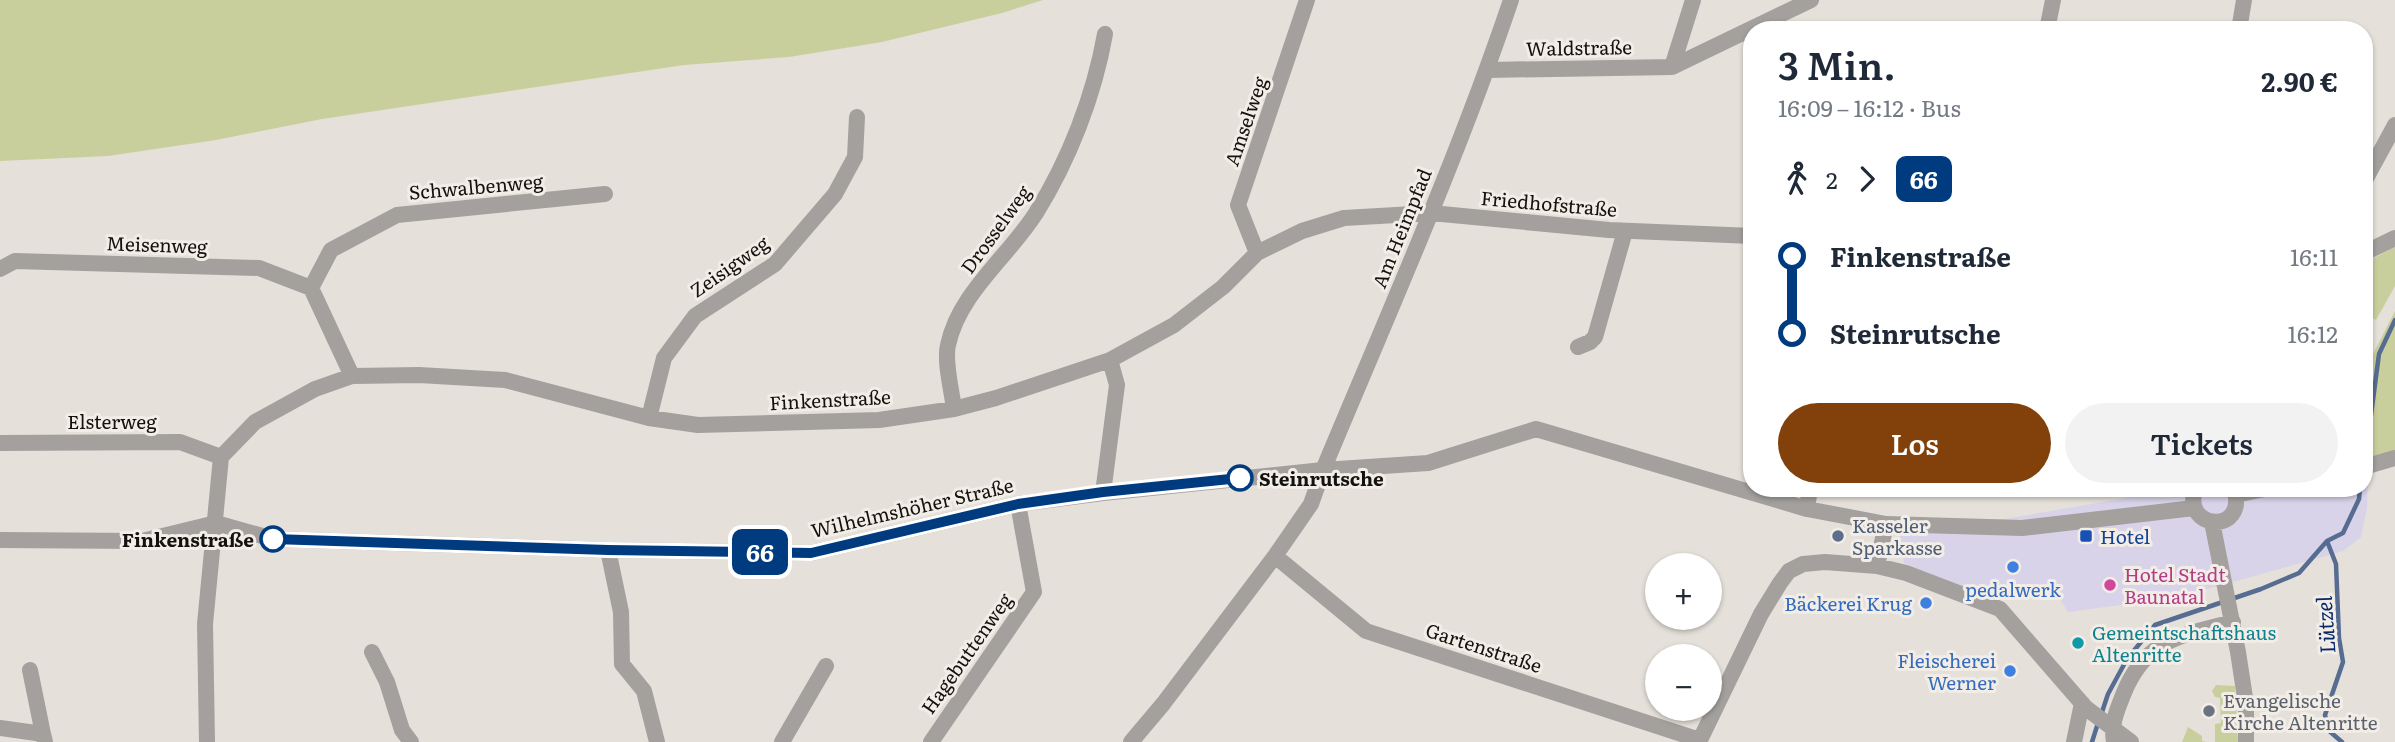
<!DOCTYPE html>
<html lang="de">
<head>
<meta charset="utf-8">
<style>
  body { margin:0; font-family:Literata,serif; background:#f2f2f3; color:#1f2937; height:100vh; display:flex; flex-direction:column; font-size:26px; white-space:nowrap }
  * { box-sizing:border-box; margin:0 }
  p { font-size:23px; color:#747a83 }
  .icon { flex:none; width:38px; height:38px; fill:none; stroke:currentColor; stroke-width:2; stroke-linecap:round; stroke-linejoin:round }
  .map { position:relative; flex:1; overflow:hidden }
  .panel { position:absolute; left:1743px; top:21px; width:630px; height:476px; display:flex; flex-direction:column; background:#fff; border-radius:28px; box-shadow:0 2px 5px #0004 }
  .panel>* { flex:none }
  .badge { padding:0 14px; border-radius:10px; font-size:24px; line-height:46px }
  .controls { position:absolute; left:1645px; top:553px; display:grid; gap:14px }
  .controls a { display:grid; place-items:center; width:77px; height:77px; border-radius:50%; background:#fff; box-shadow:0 2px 5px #0004; font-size:35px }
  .map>.badge { position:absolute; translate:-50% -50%; box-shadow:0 0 0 4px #fff }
  .legs { display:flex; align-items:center; gap:10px; height:77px; padding:0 35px; font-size:23px }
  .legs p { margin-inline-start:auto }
  .headline { display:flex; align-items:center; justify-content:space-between; height:119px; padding:0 35px }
  h1 { font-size:38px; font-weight:600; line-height:52px }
  .action { display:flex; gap:14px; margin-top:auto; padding:14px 35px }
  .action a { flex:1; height:80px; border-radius:42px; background:#82410a; color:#fff; font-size:28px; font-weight:600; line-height:80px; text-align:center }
  .action a+a { background:#f2f2f3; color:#1f2937 }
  ul { padding:0 35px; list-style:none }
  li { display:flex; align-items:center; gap:24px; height:77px; font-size:26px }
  li i { display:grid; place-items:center; width:10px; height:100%; margin:0 9px; background:currentColor }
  li i::after { content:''; width:18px; height:18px; margin:-9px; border:5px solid; border-radius:50%; background:#fff }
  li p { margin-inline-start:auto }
  li:first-child i { background:linear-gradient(#0000 50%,currentColor 0) }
  li:last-child i { background:linear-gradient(currentColor 50%,#0000 0) }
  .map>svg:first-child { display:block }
</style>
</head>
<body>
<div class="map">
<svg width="2395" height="742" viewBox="0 0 2395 742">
  <rect width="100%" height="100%" fill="#e5e0d9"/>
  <path fill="#d9d3e9" d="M 2364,467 L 2368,470 L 2367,508 L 2361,537 L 2343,551 L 2216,587 L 2158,600 L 2068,612 L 2053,588 L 1971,592 L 1904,563 L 1899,530 L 1901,520 L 2005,519 L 2183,488 L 2364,488 Z"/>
  <path fill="#c9cf9c" d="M 0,0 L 1043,0 L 1002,13 L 882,42 L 789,57 L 684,65 L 322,119 L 216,140 L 108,156 L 0,161 Z
    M 2395,247 L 2395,286 L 2376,320 L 2364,313 L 2364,263 Z
    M 2395,311 L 2395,458 L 2364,467 L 2364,394 L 2372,356 Z
    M 2216,685 L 2235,686 L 2238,742 L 2215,742 L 2215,724 L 2221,723 L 2220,698 L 2215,697 L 2212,691 Z
    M 2188,727 L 2202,736 L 2202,741 L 2207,742 L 2182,742 Z"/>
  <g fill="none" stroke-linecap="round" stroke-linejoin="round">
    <path stroke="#566c91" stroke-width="4.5" d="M 2365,461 L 2379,354 L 2395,320
      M 2327,541 L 2336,564 L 2339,638 L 2343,662 L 2325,715 L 2328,730 L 2342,742
      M 2101,715 L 2108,694 L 2127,659 L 2155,625 L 2261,589 L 2299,573 L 2327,541 L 2343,533 L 2359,499 L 2360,488
      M 2092,742 L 2098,723"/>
    <path stroke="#a3a09e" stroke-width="16" d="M 2047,30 L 2053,0
      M 2239,30 L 2244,0
      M 1672,67 L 1693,0
      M 1487,70 L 1672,67 L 1811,0
      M 2364,182 L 2395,125
      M 1257,253 L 1238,205 L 1307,0
      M 2364,253 L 2395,238
      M 0,269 L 15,261 L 259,268 L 311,288
      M 1578,347 L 1590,342 L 1595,337 L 1625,231
      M 352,376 L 311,288 L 331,250 L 397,215 L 605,194
      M 954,409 C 952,392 944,361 948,345 C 959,293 1008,257 1036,213 C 1069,160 1094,96 1105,34
      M 649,418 L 664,358 L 695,316 L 775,264 L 835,194 L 855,157 L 857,117
      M 0,443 L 180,442 L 221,457
      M 2364,467 L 2395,458
      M 2196,488 C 2179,529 2249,537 2234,488
      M 1103,493 L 1117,385 L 1110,360
      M 2236,495 L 2269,488
      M 1807,509 L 1810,488
      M 2212,522 L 2238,652 L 2246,704 L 2246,742
      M 0,540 L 142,541 L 216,523 L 273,539 L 608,550 L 811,553 L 1018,504 L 1103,493 L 1323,470 L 1428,463 L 1536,429 L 1807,509 L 1886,524 L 2022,528 L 2194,508
      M 608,550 L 621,612 L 622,664 L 644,691 L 657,742
      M 1275,556 L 1366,631 L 1700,740
      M 1877,566 L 1886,524
      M 372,652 L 387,682 L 402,730 L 411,742
      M 30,670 L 43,734
      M 0,728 L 43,734 L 45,742
      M 207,742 L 205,624 L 221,457 L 255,422 L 315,389 L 352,376 L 419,375 L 505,380 L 649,418 L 698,425 L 879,420 L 954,409 L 996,398 L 1110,360 L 1174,325 L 1223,287 L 1257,253 L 1302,231 L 1344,218 L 1431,213 L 1609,230 L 1752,236
      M 782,742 L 826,666
      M 931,742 L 1034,592 L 1018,504
      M 1131,742 L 1163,704 L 1275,556 L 1311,504 L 1323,470 C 1388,314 1457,160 1511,0
      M 1699,742 L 1761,614 L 1780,583 L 1789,571 L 1803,564 L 1825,562 L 1877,566 L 1906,573 L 2000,609 L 2086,708 L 2131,742
      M 2074,742 L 2082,703
      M 2114,742 C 2111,723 2116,713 2123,695 C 2145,639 2180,636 2233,622"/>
  </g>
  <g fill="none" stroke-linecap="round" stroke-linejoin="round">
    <g stroke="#fff" stroke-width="16">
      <path id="line-1" d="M 273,539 L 608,550 L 811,553 L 1018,504 L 1103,492 L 1240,478"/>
    </g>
    <use href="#line-1" stroke="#003b80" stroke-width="10"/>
  </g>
  <g fill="#fff" stroke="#003b80" stroke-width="3.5">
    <circle cx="1240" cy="478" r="12"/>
    <circle cx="273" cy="539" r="12"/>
  </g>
  <circle fill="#5c6f8a" stroke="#f2ede6" stroke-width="2.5" cx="1838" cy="536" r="7"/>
  <rect fill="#1a4fb4" stroke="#f2ede6" stroke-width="2.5" x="2079" y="529" width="14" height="14" rx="3.5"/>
  <g fill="#3f7fe0" stroke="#f2ede6" stroke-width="2.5">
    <circle cx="2013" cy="567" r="7"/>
    <circle cx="1926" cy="603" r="7"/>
    <circle cx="2010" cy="671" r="7"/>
  </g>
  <circle fill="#d1479c" stroke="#f2ede6" stroke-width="2.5" cx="2110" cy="585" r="7"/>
  <circle fill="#0f9aa8" stroke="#f2ede6" stroke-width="2.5" cx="2078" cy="643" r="7"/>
  <circle fill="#6b7280" stroke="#f2ede6" stroke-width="2.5" cx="2209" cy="711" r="7"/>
  <g text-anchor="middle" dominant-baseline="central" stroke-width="6" stroke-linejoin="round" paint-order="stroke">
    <g font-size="19" fill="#13120f" stroke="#f2ede6">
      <text transform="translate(1579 47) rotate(-1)">Waldstraße</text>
      <text transform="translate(1245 121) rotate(-71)">Amselweg</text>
      <text transform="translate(476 186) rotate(-5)">Schwalbenweg</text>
      <text transform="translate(1549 203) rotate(5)">Friedhofstraße</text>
      <text transform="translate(1401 228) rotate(-68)">Am Heimpfad</text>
      <text transform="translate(995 229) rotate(-54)">Drosselweg</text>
      <text transform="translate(157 244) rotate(2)">Meisenweg</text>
      <text transform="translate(729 266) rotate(-35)">Zeisigweg</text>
      <text transform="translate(830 399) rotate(-3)">Finkenstraße</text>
      <text x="112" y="421">Elsterweg</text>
      <text transform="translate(912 507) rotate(-13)">Wilhelmshöher Straße</text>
      <text transform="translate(1484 647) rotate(18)">Gartenstraße</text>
      <text transform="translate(966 653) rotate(-55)">Hagebuttenweg</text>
    </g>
    <g font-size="19" font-weight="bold" fill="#13120f" stroke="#f2ede6" text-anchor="start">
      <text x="1259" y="478">Steinrutsche</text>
      <text x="254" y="539" text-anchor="end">Finkenstraße</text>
    </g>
    <g font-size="19" fill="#4e5e75" stroke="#f2ede6" text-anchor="start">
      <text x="1852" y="525">Kasseler<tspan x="1852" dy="22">Sparkasse</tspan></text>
    </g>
    <g font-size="19" fill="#164399" stroke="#f2ede6" text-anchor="start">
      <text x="2100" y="536">Hotel</text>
    </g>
    <g font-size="19" fill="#b23c85" stroke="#f2ede6" text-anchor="start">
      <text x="2124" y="574">Hotel Stadt<tspan x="2124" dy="22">Baunatal</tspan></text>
    </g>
    <g font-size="19" fill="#366cbe" stroke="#f2ede6" text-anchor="end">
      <text x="2013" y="589" text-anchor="middle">pedalwerk</text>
      <text x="1912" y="603">Bäckerei Krug</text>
      <text x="1996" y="660">Fleischerei<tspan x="1996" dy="22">Werner</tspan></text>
    </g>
    <g font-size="19" fill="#0d838f" stroke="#f2ede6" text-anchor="start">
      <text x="2092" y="632">Gemeintschaftshaus<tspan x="2092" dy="22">Altenritte</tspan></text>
    </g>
    <g font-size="19" fill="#5b616d" stroke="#f2ede6" text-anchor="start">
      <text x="2223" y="700">Evangelische<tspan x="2223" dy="22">Kirche Altenritte</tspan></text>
    </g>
    <g font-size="21" font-style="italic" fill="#07296a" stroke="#f2ede6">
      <text transform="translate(2324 625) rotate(-94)">Lützel</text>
    </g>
  </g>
</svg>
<div class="controls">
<a>+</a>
<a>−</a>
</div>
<b class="badge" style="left:760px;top:552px;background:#003b80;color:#fff">66</b>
<section class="panel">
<div class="headline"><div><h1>3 Min.</h1><p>16:09 – 16:12 · Bus</p></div><b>2.90 €</b></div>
<div class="legs"><svg class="icon" aria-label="walk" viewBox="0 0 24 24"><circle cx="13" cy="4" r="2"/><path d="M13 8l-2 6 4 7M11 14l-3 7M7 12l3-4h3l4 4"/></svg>2<svg class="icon" aria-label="forward" viewBox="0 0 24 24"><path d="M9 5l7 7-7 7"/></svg><b class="badge" style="background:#003b80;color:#fff">66</b></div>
<ul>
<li><i style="color:#003b80"></i><b>Finkenstraße</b><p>16:11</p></li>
<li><i style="color:#003b80"></i><b>Steinrutsche</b><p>16:12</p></li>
</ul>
<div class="action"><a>Los</a><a>Tickets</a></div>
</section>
</div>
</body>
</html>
